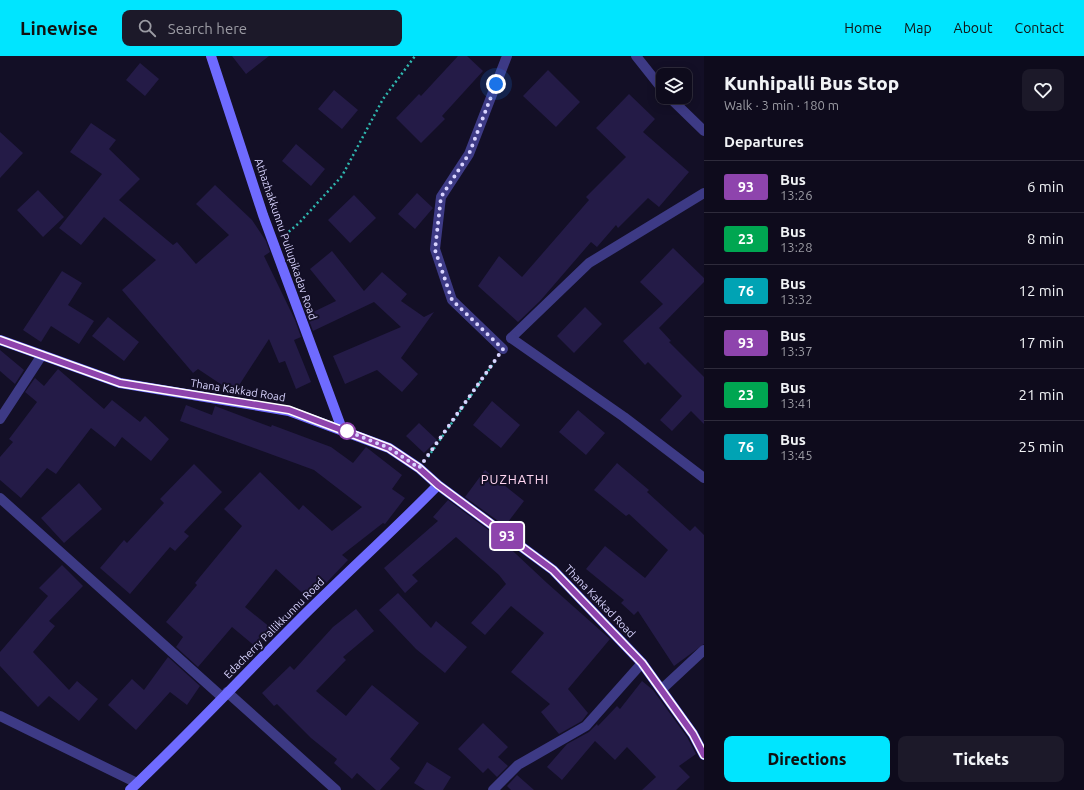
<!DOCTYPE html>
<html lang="en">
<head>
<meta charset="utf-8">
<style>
  body { margin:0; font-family:Ubuntu,sans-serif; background:#1c1929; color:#f1f3f6; height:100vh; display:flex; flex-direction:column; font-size:15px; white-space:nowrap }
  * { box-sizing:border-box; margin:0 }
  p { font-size:13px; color:#9b9ba3 }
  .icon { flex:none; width:22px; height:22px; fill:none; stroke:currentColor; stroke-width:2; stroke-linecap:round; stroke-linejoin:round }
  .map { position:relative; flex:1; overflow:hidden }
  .details { display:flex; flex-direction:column; background:#0e0b1c; width:380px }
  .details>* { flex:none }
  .badge { padding:0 8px; border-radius:3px; font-size:14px; line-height:26px }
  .tools { position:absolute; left:656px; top:12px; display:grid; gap:8px }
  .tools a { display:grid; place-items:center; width:36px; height:36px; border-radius:8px; background:#0e0b1c; box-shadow:0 2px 10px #0003,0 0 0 1px #2e2b3b; font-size:20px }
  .you { position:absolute; width:20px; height:20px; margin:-10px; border:3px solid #fff; border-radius:50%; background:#1a73e8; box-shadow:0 0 0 6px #1a73e833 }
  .map>.badge { position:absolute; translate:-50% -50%; box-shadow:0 0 0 2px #fff }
  h2 { padding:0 20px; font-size:15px; line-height:36px }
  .round { display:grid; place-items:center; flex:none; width:42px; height:42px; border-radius:8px; background:#1c1929 }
  .headline { display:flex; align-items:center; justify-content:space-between; height:68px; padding:0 20px }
  h1 { font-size:19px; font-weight:800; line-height:30px }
  .cta { display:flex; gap:8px; margin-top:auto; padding:8px 20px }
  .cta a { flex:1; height:46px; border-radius:8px; background:#00e5ff; color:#111; font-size:16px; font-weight:800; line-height:46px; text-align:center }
  .cta a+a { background:#1c1929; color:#f1f3f6 }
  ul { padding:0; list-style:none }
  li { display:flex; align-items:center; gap:12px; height:52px; padding:0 20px; border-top:1px solid #2e2b3b }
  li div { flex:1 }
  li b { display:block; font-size:15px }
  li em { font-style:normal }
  li .badge { min-width:44px; font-weight:700; text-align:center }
  header { display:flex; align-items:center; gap:24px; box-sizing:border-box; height:56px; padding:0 20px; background:#00e5ff; color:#111 }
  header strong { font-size:19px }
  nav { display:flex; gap:22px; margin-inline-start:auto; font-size:14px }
  .search { width:280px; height:36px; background:#1c1929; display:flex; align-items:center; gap:10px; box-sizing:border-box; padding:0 14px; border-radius:8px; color:#9b9ba3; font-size:15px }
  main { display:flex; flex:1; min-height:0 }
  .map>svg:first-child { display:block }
</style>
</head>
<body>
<header>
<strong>Linewise</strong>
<div class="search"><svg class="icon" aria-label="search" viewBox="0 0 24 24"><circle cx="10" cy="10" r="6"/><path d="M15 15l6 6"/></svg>Search here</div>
<nav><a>Home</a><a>Map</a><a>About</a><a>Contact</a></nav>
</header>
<main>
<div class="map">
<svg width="704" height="734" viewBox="0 0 704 734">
  <rect width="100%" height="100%" fill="#130f26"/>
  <path fill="#241b47" d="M 232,0 L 269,0 L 246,18 Z
    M 458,0 L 467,0 L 483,15 L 442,60 L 445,63 L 421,87 L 396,62 L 419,38 L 421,40 Z
    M 140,7 L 159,23 L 145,40 L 126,24 Z
    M 548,14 L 580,46 L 556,71 L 523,40 Z
    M 334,34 L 358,54 L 342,73 L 318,53 Z
    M 629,38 L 655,63 L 643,76 L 689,116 L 659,151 L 648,142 L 618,172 L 616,169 L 597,191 L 591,186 L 540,245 L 518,266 L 478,230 L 499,200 L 522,221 L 589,144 L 586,141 L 626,101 L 596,72 Z
    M 91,67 L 116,84 L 109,93 L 140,123 L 119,144 L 173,189 L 177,186 L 196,208 L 229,179 L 196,148 L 215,129 L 252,164 L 266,185 L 270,196 L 264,200 L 295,264 L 301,281 L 294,284 L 311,326 L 296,333 L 285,305 L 279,307 L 269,283 L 234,337 L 198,313 L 193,317 L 122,234 L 156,204 L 104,161 L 81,189 L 59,172 L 102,118 L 70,96 Z
    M 0,76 L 23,97 L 0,122 Z
    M 296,88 L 325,113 L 311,130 L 282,105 Z
    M 38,134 L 64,161 L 43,181 L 17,154 Z
    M 417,137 L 433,152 L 415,173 L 398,158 Z
    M 354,139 L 376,162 L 350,187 L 328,164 Z
    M 673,192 L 704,222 L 704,226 L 659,272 L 671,285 L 669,286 L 704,321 L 704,368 L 691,355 L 672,375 L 660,364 L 682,340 L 648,306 L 645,309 L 623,285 L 663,248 L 640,226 Z
    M 332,195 L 364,235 L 382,216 L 407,238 L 401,245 L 424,261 L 434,256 L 401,302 L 418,318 L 402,336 L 377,314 L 345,328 L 333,300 L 401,271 L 374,246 L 313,275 L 307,259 L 336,245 L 310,213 Z
    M 62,215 L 82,227 L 68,249 L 94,265 L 79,288 L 51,270 L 41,286 L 23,274 Z
    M 585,251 L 602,268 L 574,297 L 557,280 Z
    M 108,261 L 139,286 L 124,305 L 92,280 Z
    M 0,294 L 24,314 L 15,328 L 0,315 Z
    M 58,313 L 104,353 L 112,344 L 140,366 L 145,360 L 169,383 L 151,405 L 122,381 L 115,391 L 91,372 L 56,418 L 47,412 L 21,442 L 0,424 L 0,401 L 13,386 L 9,383 L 37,346 L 25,336 L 35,322 L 44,330 Z
    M 492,345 L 520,369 L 501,392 L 473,369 Z
    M 186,349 L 212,359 L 215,350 L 271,371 L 272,369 L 331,391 L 353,407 L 366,391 L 402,419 L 392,433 L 405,442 L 385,468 L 383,467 L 342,499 L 348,504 L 310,544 L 276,513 L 245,551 L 271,572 L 256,591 L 232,571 L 198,611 L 176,591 L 183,581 L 166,566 L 197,529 L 195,527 L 242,470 L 224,453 L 260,416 L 299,454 L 303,449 L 332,475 L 362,451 L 314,414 L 180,365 Z
    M 578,354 L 605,377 L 586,399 L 559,376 Z
    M 419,367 L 437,384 L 424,397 L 406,380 Z
    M 617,407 L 649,434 L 647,436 L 690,475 L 695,470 L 704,479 L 704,588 L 674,610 L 638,555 L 634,559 L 621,547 L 624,544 L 586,513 L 605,490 L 645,522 L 668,494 L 629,458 L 626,460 L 594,434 Z
    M 194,408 L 222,436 L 184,476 L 189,480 L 175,495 L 170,491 L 130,538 L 100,512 L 124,484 L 127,487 L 164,447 L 160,443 Z
    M 485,414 L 524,445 L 505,470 L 465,441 Z
    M 79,427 L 102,453 L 64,487 L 41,462 Z
    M 448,444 L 499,482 L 547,527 L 610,583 L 568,633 L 588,657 L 582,665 L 559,678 L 541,656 L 550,648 L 511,616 L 544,577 L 511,550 L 485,579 L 471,567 L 506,528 L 499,519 L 456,481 L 412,519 L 418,525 L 405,537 L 384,512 L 438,465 L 433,461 Z
    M 62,509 L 83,530 L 49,565 L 55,570 L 33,596 L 69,634 L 77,625 L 98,643 L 79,665 L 49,640 L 38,651 L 0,610 L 0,596 L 48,540 L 39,532 Z
    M 398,537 L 431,572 L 436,565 L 467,591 L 445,617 L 416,593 L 379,554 Z
    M 356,553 L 374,575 L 343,601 L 346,604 L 316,635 L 346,660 L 372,629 L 419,667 L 390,703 L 400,712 L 380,734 L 376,734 L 357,717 L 352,723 L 334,707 L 337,703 L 311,682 L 277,648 L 274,650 L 262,637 L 290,610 L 294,614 L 333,571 Z
    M 168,601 L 200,630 L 187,649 L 170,636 L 136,674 L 108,649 L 132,623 L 144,634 Z
    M 642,625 L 653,634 L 687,681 L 696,698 L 679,710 L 690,721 L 676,734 L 642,734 L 656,721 L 627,691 L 615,704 L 595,685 L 562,724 L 547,711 L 567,688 L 589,676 L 597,668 L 598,670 L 617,650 L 620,653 Z
    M 483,667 L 508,691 L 498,701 L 508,710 L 497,721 L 488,712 L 483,717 L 458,693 Z
    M 427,706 L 451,721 L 443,734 L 425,734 L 414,727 Z
    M 517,719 L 534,734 L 511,734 L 507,730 Z"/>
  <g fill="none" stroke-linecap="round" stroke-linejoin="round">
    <path stroke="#2fb8b0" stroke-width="2.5" stroke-dasharray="2 3" stroke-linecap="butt" d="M 285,179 L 299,167 L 342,120 L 383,43 L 415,0
      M 428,401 L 495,305"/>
    <path stroke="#3d3a85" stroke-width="10" d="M 511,282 L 589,207 L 704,137"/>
    <path stroke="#3d3a85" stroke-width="10" d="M 636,0 L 663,34
      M 669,41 L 704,75
      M 511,282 L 624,361 L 704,422
      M 503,293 L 452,244 L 435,193 L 441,141 L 469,98 L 507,0
      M 0,363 L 42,299
      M 0,442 L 222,641
      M 662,633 L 704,594
      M 227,636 L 336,734
      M 0,660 L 137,727
      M 493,734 L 518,709 L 586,670 L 642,607"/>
    <path stroke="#6f6bff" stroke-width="10" d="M 211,0 L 263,159 L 342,373
      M 0,284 L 120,327 L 289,355 L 389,392 L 419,412 L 438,429 L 553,514 L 642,607 L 693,678 L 704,699
      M 130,734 C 187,680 241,622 297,566 C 343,520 392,476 438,429"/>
  </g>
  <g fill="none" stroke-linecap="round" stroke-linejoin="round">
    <g stroke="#fff" stroke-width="9">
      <path id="line" d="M 0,284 L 120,327 L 289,354 L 389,392 L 419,412 L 438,429 L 553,514 L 642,607 L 693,678 L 704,699"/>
    </g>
    <use href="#line" stroke="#8e44ad" stroke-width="6"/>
    <path stroke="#d9d4ff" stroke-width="4" stroke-dasharray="0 7.2" d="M 347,375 L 342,373 L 389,392 L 419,412 L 503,293 L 452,244 L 435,194 L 441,141 L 469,98 L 496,28"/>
  </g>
  <circle fill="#fff" stroke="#8e44ad" stroke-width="2" cx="347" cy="375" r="8"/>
  <g text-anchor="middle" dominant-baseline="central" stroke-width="4" stroke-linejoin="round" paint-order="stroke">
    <g font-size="11" fill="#d9d4ff" stroke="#130f26">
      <text transform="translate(286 183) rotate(71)">Athazhakkunnu Pullupikadav Road</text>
      <text transform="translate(238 334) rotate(9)">Thana Kakkad Road</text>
      <text transform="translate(600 545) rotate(46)">Thana Kakkad Road</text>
      <text transform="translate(274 572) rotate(-45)">Edacherry Pallikkunnu Road</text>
    </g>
    <g font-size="13" letter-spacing="1" fill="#ffd6f0" stroke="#130f26">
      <text x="515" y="423">PUZHATHI</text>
    </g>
  </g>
</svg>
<div class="tools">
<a><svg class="icon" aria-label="layers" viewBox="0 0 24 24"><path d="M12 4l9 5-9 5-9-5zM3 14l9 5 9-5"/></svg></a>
</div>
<div class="you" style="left:496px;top:28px"></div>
<b class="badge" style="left:507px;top:480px;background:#8e44ad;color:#fff">93</b>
</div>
<section class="details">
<div class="headline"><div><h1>Kunhipalli Bus Stop</h1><p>Walk · 3 min · 180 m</p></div><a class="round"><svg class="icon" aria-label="heart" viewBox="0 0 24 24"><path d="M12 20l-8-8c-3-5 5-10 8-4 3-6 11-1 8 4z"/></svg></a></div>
<h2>Departures</h2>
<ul>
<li><span class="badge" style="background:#8e44ad;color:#fff">93</span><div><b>Bus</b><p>13:26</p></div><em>6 min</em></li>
<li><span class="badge" style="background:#00a651;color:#fff">23</span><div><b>Bus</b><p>13:28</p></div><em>8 min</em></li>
<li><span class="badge" style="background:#00a3b4;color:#fff">76</span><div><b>Bus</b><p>13:32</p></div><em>12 min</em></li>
<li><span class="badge" style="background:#8e44ad;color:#fff">93</span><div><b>Bus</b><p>13:37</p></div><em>17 min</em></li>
<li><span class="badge" style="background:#00a651;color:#fff">23</span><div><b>Bus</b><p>13:41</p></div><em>21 min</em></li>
<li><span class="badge" style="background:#00a3b4;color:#fff">76</span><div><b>Bus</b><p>13:45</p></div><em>25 min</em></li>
</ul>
<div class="cta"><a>Directions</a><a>Tickets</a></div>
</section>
</main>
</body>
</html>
